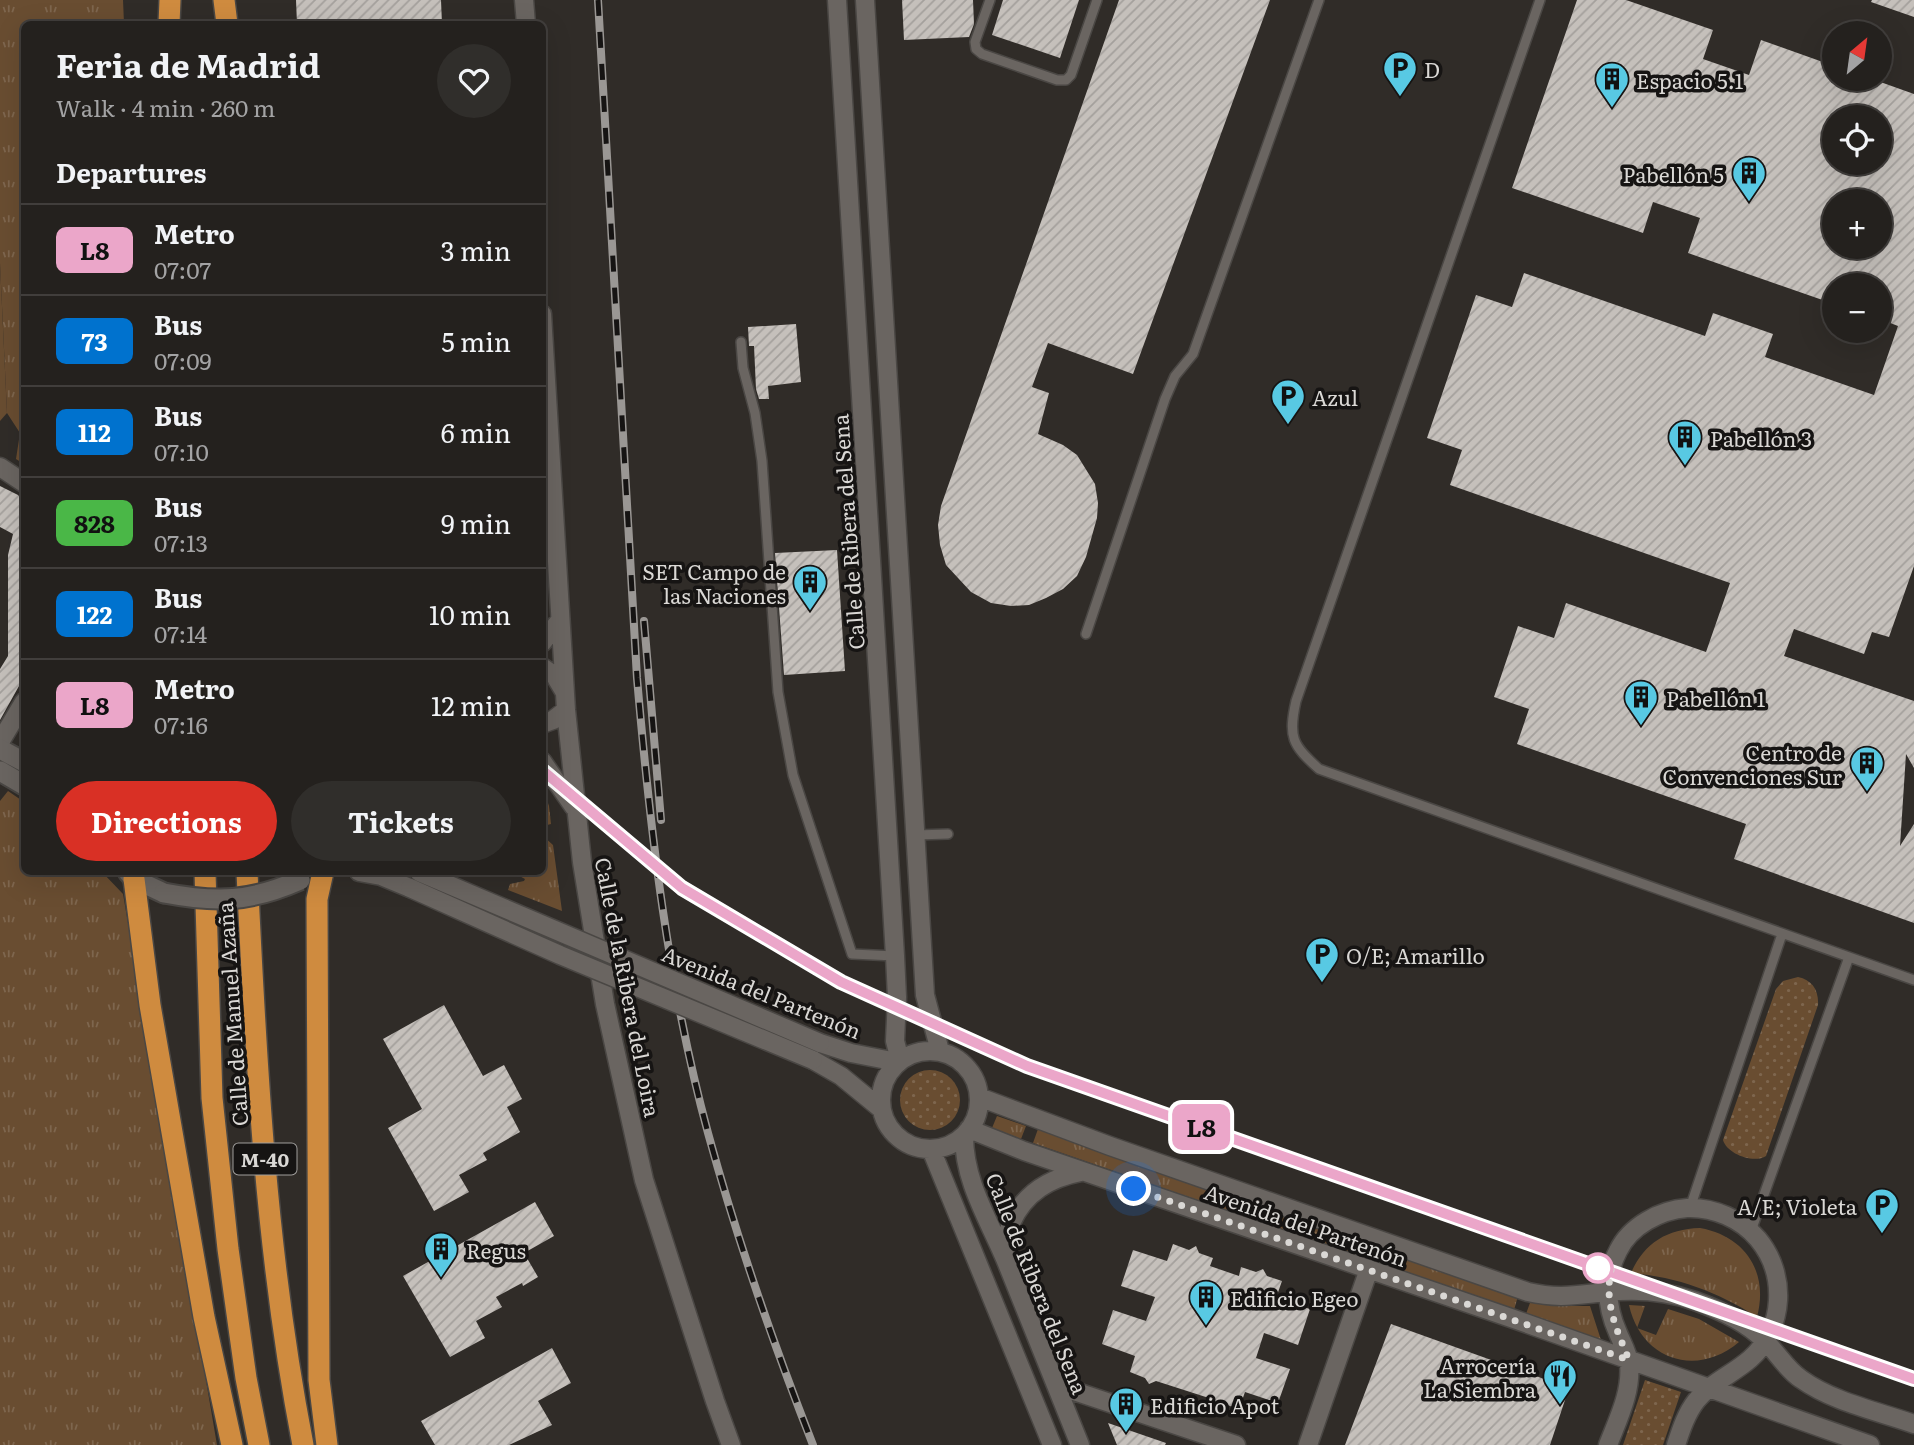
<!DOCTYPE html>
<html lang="en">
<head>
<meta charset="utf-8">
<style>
  body { margin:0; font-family:Literata,serif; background:#302e2b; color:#f1f3f6; height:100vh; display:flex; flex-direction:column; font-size:26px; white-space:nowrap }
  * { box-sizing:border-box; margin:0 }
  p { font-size:23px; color:#a3a3a4 }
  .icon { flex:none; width:38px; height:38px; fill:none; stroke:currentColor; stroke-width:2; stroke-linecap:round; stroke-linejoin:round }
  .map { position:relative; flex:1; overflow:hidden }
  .details { position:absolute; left:21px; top:21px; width:525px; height:854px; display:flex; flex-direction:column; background:#24211e; border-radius:10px; box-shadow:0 7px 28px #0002,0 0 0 2px #413e3c }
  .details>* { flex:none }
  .badge { padding:0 14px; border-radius:10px; font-size:24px; line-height:46px }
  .needle { width:46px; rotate:29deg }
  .fabs { position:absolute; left:1822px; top:21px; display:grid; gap:14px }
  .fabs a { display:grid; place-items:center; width:70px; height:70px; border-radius:50%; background:#24211e; box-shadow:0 7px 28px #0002,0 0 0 2px #413e3c; font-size:35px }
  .you { position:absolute; width:35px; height:35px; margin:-18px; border:5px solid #fff; border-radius:50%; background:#1a73e8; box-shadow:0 0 0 10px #1a73e833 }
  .map>.badge { position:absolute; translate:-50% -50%; box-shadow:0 0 0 4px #fff }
  h2 { padding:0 35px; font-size:26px; line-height:63px }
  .round { display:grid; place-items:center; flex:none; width:74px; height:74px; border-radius:37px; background:#302e2b }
  .summary { display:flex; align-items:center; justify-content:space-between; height:119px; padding:0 35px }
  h1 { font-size:33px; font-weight:700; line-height:52px }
  .button { display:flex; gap:14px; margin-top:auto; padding:14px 35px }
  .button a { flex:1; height:80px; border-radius:42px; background:#d93025; color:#fff; font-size:28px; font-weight:700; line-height:80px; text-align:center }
  .button a+a { background:#302e2b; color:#f1f3f6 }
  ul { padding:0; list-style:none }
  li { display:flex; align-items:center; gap:21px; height:91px; padding:0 35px; border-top:2px solid #413e3c }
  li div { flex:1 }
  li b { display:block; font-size:26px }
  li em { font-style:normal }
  li .badge { min-width:77px; font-weight:700; text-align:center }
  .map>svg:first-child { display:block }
</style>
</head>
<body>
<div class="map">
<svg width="1914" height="1445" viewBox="0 0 1914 1445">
  <defs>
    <pattern id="grass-tufts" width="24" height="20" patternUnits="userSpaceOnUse" patternTransform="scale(1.75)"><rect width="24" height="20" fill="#694d31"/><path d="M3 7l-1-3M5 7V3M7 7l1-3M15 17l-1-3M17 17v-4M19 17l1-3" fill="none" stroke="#7e664e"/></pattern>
    <pattern id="garden-dots" width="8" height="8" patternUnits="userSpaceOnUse" patternTransform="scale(1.75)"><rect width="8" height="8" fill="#694d31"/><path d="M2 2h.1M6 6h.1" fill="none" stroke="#7e664e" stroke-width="1.8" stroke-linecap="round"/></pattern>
    <pattern id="building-hatch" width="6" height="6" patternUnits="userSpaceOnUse" patternTransform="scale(1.75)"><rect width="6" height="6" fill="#c5c0bb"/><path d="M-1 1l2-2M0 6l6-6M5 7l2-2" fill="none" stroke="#a4a09c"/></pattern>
  </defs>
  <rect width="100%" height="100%" fill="#302c28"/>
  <path fill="url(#grass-tufts)" d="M 0,0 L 123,0 L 124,24 L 24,24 L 24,464 L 16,459 L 20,433 L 7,413 L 0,263 Z
    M 542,785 L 549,806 L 551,824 L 543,826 Z
    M 8,791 L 24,802 L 24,872 L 102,872 L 123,894 L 217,1445 L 0,1445 L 0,801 Z
    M 543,836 L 553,845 L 562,911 L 508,890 L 510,884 L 524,881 L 525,879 L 512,872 L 542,872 Z
    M 997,1116 L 1026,1126 L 1021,1139 L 992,1128 Z
    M 1038,1129 L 1518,1296 L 1514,1310 L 1033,1143 Z
    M 1700,1228 C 1745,1236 1769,1272 1757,1317 C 1718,1292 1678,1277 1631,1273 C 1644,1243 1667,1229 1700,1228 Z
    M 1531,1300 L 1554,1306 L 1590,1306 L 1601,1340 L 1526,1314 Z
    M 1629,1305 L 1645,1306 L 1637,1328 L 1656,1335 L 1668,1309 L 1699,1319 L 1739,1342 C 1697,1378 1641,1360 1629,1305 Z"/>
  <path fill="url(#garden-dots)" d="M 1798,977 C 1812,980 1819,990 1818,1005 L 1766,1156 C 1754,1164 1727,1154 1723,1140 L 1776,989 L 1783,981 Z
    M900 1100a30 30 0 1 1 60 0a30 30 0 1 1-60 0Z
    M 1645,1380 L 1681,1392 L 1663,1445 L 1623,1445 Z"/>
  <path fill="#694d31" d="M 0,264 L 7,413 L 0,421 Z"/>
  <path fill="url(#building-hatch)" fill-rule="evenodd" d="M 296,0 L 441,0 L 442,24 L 297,24 Z
    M 902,0 L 973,0 L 974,24 L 969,37 L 904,40 Z
    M 1003,0 L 1079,0 L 1060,58 L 992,35 Z
    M 1119,0 L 1270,0 L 1133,374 L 1048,343 L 1032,387 L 1049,393 L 1038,434 L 1063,445 L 1077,455 L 1095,484 L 1098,503 L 1097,518 L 1086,557 L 1077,576 L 1063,589 L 1046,598 L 1029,605 L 1011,606 L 991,603 L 971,592 L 946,565 L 940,545 L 938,525 L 941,506 Z
    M 1577,0 L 1626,0 L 1713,30 L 1703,59 L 1749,75 L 1761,40 L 1834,66 L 1834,79 L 1872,79 L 1914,94 L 1914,566 L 1889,637 L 1872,632 L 1864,654 L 1794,629 L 1784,656 L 1914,701 L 1914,768 L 1906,754 L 1900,846 L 1914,824 L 1914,923 L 1734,859 L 1746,824 L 1517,744 L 1529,709 L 1494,697 L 1518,626 L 1554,638 L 1566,603 L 1706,652 L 1730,583 L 1450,485 L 1462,450 L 1427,438 L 1476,295 L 1512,307 L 1524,273 L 1705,336 L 1713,313 L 1773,334 L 1765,357 L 1874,395 L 1898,326 L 1880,319 L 1880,285 L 1834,285 L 1834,304 L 1688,253 L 1700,218 L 1653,202 L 1643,233 L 1512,188 ZM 1834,117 L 1880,117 L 1880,163 L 1834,163 ZM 1834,201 L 1880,201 L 1880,247 L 1834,247 Z
    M 1872,0 L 1914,0 L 1914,17 L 1871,2 Z
    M 796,324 L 801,382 L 768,386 L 769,399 L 759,399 L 756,389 L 754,346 L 749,346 L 748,327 Z
    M 0,486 L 18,495 L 24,502 L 24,677 L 0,720 L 0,669 L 8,656 L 8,555 L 13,534 L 0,527 Z
    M 837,550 L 845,671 L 784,675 L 775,553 Z
    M 444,1005 L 483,1076 L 504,1065 L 522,1099 L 507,1107 L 520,1132 L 483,1153 L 487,1160 L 459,1175 L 469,1192 L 434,1211 L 388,1128 L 422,1109 L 383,1039 Z
    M 535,1202 L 554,1236 L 524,1253 L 538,1277 L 523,1286 L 522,1283 L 496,1297 L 502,1307 L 476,1321 L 485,1338 L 450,1357 L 403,1276 Z
    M 1173,1244 L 1189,1250 L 1196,1246 L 1199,1253 L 1213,1258 L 1210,1266 L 1239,1276 L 1241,1267 L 1256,1272 L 1263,1269 L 1267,1276 L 1282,1281 L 1276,1298 L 1310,1309 L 1298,1345 L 1264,1333 L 1256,1358 L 1290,1369 L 1278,1403 L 1245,1392 L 1239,1409 L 1224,1404 L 1217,1407 L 1212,1399 L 1156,1381 L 1149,1384 L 1145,1378 L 1130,1372 L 1135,1356 L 1102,1344 L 1113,1310 L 1146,1321 L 1155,1297 L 1121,1286 L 1133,1250 L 1167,1261 Z
    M 1391,1324 L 1569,1388 L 1550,1445 L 1345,1445 Z
    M 552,1348 L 571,1383 L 538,1401 L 552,1425 L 509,1445 L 435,1445 L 421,1421 Z
    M 1108,1423 L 1166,1443 L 1165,1445 L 1117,1445 Z"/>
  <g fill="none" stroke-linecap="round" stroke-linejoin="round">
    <g stroke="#4a4744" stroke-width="12">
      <path id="service" d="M 990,0 L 975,42 L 976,49 L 982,54 L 1057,80 L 1066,80 L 1071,75 L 1097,0
        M 1540,0 L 1296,701 C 1288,737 1292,745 1319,769 L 1914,980
        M 741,342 L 743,368 L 755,413 L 762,461 L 778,692 L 793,775 L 852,954 L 895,956
        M 1086,634 L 1165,399 L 1175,376 L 1193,354 L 1319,0
        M 916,835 L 948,834
        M 1690,1208 L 1782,934
        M 1751,1231 L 1849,957"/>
    </g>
    <g stroke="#4a4744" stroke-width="21">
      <path id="minor" d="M 524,0 L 526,24
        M 837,0 L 895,956 L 897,997 L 895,1041 L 900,1060
        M 865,0 L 925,995 L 940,1051
        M 542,314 L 566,710 L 582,862 L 605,1004 L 644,1180 L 715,1401 L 731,1445
        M 0,467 L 24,483
        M 542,643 L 560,620
        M 542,667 L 555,676 L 564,691
        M 542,724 L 553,720 L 566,710
        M 0,742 L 24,702
        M 542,761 L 574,807
        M 359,872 L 381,876 L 410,888
        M 820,1043 L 851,1053 L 897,1062
        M881 1100a49 49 0 1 1 98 0a49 49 0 1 1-98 0Z
        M 813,1060 L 841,1076 L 880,1108
        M 979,1097 L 1110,1146 L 1528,1292 C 1558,1299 1576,1295 1606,1292 C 1637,1289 1667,1291 1695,1301 C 1720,1310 1746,1322 1764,1340 C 1777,1352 1786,1369 1801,1379 C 1833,1402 1877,1411 1914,1424
        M 969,1129 L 1024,1151 L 1511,1318 L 1870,1445
        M 964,1136 C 964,1182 989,1220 1006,1261 C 1031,1322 1055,1384 1080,1445
        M 931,1149 L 1052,1445
        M 1006,1261 C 1007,1250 1007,1234 1011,1223 C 1025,1192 1050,1178 1081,1172
        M 1056,1385 L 1236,1445
        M 1308,1445 L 1369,1269
        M 1608,1445 C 1618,1419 1632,1392 1629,1363 C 1628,1353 1622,1343 1618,1333 C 1606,1306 1604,1278 1618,1251 C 1630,1226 1660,1210 1687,1208 C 1714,1207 1741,1219 1758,1239 C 1787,1274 1785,1328 1750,1359 C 1733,1374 1710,1383 1696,1401 C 1686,1414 1681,1430 1676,1445"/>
    </g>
    <g stroke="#4a4744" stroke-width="23">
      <path id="tertiary" d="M 0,749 L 24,762
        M 0,771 L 24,785
        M 128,872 L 134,879 L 164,893"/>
    </g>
    <g stroke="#4a4744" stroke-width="24">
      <path id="motorway" d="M 224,0 L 227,24
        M 169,24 L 170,0
        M 205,872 L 212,1098 L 228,1249 L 246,1378 L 259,1445
        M 247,872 C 256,1063 266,1256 303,1445
        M 323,872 L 317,899 L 319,1380 L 327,1445
        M 134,879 L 150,1005 L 204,1317 L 232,1445"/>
    </g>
    <use href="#service" stroke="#6a6561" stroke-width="9"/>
    <use href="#minor" stroke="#6a6561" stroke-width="18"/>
    <use href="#tertiary" stroke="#6a6561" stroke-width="19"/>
    <use href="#motorway" stroke="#cf8b3f" stroke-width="21"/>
    <g stroke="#9a9794" stroke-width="8">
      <path id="rail" d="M 598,0 L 637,678 C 650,829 668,986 708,1133 C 737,1239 773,1343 813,1445
        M 644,621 L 661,820"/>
    </g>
    <use href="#rail" stroke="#161413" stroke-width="5" stroke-dasharray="16" stroke-linecap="butt"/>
    <g stroke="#4a4744" stroke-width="21" stroke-linecap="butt">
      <path id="minor-bridge" d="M 419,872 L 820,1043
        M 410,888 L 560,955 L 813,1060"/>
    </g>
    <g stroke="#4a4744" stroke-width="23" stroke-linecap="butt">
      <path id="tertiary-bridge" d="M 164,893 C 217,903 250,902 300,880"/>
    </g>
    <use href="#minor-bridge" stroke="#6a6561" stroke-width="18"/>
    <use href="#tertiary-bridge" stroke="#6a6561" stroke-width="19"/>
  </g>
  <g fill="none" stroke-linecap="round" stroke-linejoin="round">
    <g stroke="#fff" stroke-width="16">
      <path id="line" d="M 542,770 L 682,888 L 841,982 L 1027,1066 L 1914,1379"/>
    </g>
    <use href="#line" stroke="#eba6c9" stroke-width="10"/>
    <path stroke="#dad8d5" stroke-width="7" stroke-dasharray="0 12.6" d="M 1134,1189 L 1629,1360 C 1616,1328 1603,1301 1612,1266 L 1598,1268"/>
  </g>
  <defs>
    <g id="parking-pin" transform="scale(1.75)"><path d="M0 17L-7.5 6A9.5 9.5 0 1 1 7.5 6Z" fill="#58c9e3" stroke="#161413"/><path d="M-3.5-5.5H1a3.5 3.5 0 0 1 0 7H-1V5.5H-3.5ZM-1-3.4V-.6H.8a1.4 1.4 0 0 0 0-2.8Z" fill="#111"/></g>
    <g id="building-pin" transform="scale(1.75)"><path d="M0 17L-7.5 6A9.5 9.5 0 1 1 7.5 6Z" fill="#58c9e3" stroke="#161413"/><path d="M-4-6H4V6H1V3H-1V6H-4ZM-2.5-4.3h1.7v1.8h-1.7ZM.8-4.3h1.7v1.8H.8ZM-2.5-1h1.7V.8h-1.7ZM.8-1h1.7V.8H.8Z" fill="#111"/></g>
    <g id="restaurant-pin" transform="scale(1.75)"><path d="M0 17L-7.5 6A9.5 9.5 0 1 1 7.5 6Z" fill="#58c9e3" stroke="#161413"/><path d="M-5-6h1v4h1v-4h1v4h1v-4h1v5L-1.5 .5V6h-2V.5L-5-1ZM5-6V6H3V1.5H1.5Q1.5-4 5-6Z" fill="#111"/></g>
  </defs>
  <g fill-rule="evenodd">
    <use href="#parking-pin" x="1400" y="68"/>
    <use href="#building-pin" x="1612" y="79"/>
    <use href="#building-pin" x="1749" y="173"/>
    <use href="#parking-pin" x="1288" y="396"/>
    <use href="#building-pin" x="1685" y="437"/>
    <use href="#building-pin" x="810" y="582"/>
    <use href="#building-pin" x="1641" y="697"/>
    <use href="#building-pin" x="1867" y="763"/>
    <use href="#parking-pin" x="1322" y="954"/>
    <use href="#parking-pin" x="1882" y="1205"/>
    <use href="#building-pin" x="441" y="1249"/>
    <use href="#building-pin" x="1206" y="1297"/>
    <use href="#restaurant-pin" x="1560" y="1376"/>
    <use href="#building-pin" x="1126" y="1404"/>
  </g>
  <circle fill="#fff" stroke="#eba6c9" stroke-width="3.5" cx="1598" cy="1268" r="14"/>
  <g text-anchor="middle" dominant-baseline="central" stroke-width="7" stroke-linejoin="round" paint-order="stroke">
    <rect fill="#161413" stroke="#9f9d9b" stroke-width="2" x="233.5" y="1143.5" width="63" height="31" rx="5"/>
    <g font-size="19" font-weight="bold" fill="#dad8d5">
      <text x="265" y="1159">M-40</text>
    </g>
    <g font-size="21" fill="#dad8d5" stroke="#161413" text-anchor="start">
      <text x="1424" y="68">D</text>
      <text x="1636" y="79">Espacio 5.1</text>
      <text x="1724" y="173" text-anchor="end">Pabellón 5</text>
      <text x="1312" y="396">Azul</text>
      <text x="1710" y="437">Pabellón 3</text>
      <text x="786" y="570" text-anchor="end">SET Campo de<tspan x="786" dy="24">las Naciones</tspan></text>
      <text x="1666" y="697">Pabellón 1</text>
      <text x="1842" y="751" text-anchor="end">Centro de<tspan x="1842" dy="24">Convenciones Sur</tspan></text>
      <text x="1346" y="954">O/E; Amarillo</text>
      <text x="1857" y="1205" text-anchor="end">A/E; Violeta</text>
      <text x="466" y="1249">Regus</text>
      <text x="1230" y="1297">Edificio Egeo</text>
      <text x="1536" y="1364" text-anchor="end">Arrocería<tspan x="1536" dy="24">La Siembra</tspan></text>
      <text x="1150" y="1404">Edificio Apot</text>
    </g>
    <g font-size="21" fill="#dad8d5" stroke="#161413">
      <text transform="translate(847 532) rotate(-94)">Calle de Ribera del Sena</text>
      <text transform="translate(629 987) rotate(79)">Calle de la Ribera del Loira</text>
      <text transform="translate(762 991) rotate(22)">Avenida del Partenón</text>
      <text transform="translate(231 1014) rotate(-94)">Calle de Manuel Azaña</text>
      <text transform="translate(1306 1224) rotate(19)">Avenida del Partenón</text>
      <text transform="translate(1038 1283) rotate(68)">Calle de Ribera del Sena</text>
    </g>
  </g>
</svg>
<div class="fabs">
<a><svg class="needle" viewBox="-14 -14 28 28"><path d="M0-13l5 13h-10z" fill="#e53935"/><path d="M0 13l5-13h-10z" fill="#a3a3a4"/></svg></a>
<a><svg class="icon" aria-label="locate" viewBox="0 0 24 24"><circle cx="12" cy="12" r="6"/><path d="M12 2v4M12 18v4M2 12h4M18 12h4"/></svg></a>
<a>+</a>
<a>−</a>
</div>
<div class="you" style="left:1134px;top:1189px"></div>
<b class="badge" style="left:1201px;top:1127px;background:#eba6c9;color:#111">L8</b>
<section class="details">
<div class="summary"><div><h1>Feria de Madrid</h1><p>Walk · 4 min · 260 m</p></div><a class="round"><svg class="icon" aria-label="heart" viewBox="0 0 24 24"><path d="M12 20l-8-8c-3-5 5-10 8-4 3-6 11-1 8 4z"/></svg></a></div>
<h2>Departures</h2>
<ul>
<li><span class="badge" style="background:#eba6c9;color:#111">L8</span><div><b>Metro</b><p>07:07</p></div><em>3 min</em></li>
<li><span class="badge" style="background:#0072ce;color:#fff">73</span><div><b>Bus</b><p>07:09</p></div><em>5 min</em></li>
<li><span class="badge" style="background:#0072ce;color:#fff">112</span><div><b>Bus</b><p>07:10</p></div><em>6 min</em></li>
<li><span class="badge" style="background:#4ab747;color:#111">828</span><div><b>Bus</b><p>07:13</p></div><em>9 min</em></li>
<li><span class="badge" style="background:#0072ce;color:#fff">122</span><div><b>Bus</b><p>07:14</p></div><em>10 min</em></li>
<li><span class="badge" style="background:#eba6c9;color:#111">L8</span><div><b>Metro</b><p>07:16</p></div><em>12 min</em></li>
</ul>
<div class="button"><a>Directions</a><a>Tickets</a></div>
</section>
</div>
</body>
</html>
